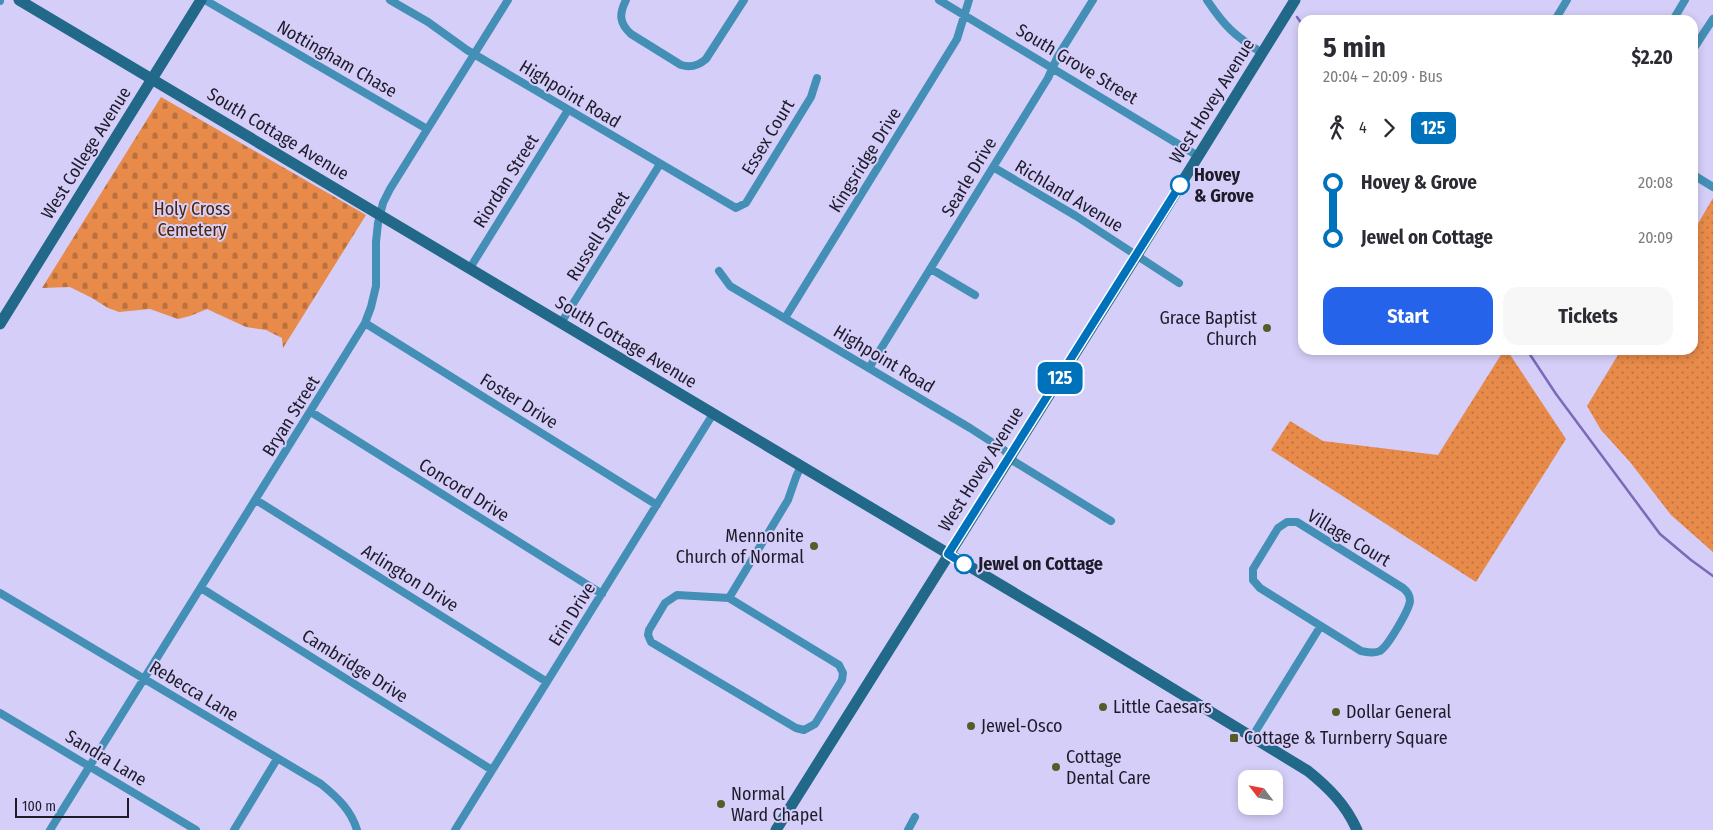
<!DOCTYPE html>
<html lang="en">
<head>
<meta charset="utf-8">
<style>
  body { margin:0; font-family:"Fira Sans Condensed",sans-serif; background:#f7f7f7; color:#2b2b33; height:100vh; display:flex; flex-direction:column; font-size:19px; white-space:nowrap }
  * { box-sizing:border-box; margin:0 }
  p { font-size:16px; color:#7c7c81 }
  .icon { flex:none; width:28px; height:28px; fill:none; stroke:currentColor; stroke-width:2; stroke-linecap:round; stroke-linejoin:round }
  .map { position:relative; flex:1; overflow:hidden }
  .details { position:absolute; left:1298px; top:15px; width:400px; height:340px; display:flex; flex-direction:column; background:#fff; border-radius:15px; box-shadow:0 2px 8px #0003 }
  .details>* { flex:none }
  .badge { padding:0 10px; border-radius:8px; font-size:18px; line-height:32px }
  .needle { width:32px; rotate:302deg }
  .tools { position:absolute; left:1238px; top:770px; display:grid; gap:10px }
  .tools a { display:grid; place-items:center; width:45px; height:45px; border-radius:10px; background:#fff; box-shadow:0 2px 8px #0003; font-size:25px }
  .scale { position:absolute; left:15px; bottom:12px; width:114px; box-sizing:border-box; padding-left:5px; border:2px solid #1e1b2a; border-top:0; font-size:14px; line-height:18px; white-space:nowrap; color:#1e1b2a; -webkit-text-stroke:4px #d5cef8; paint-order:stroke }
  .map>.badge { position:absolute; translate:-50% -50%; box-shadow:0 0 0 2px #fff }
  .legs { display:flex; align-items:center; gap:8px; height:55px; padding:0 25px; font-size:16px }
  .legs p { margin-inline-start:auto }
  .summary { display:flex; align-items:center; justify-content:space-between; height:85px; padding:0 25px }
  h1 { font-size:28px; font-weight:700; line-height:38px }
  .cta { display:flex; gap:10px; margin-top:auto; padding:10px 25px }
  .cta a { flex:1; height:58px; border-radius:15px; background:#2563eb; color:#fff; font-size:20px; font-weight:700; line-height:58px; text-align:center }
  .cta a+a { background:#f7f7f7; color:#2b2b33 }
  ul { padding:0 25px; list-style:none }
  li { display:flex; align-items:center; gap:18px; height:55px; font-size:19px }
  li i { display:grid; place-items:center; width:8px; height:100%; margin:0 6px; background:currentColor }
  li i::after { content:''; width:12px; height:12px; margin:-6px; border:4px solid; border-radius:50%; background:#fff }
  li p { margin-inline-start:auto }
  li:first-child i { background:linear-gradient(#0000 50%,currentColor 0) }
  li:last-child i { background:linear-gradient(currentColor 50%,#0000 0) }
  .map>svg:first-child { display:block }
</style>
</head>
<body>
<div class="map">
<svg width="1713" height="830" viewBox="0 0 1713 830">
  <defs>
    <pattern id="grass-dots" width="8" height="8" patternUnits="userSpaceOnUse" patternTransform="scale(1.25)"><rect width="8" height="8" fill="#e78a4a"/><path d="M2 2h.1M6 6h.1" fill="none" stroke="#bb703e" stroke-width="1.8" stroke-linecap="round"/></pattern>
    <pattern id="cemetery-stones" width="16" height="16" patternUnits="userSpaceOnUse" patternTransform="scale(1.25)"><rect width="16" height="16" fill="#e78a4a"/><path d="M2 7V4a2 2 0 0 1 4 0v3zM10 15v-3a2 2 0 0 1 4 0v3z" fill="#bb703e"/></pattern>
  </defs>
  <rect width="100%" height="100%" fill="#d5cef8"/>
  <path fill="url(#grass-dots)" d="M 1713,198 L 1713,552 L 1671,515 L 1630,462 L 1601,430 L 1587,406 L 1621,350 L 1692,350 L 1693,232 Z
    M 1504,350 L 1507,350 L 1566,439 L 1476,582 L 1271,450 L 1290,421 L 1323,441 L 1438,455 Z"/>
  <path fill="url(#cemetery-stones)" d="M 161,97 L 366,215 L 283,348 L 282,338 L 266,330 L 246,327 L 207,309 L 190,316 L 178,319 L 150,309 L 119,312 L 108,308 L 92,298 L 70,287 L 42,288 Z"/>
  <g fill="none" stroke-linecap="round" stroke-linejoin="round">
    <path stroke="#7c69b7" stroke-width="2.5" d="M 1297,17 L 1302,24
      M 1527,350 L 1556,394 L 1660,534 L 1691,560 L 1713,576"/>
    <path stroke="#438fb5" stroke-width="8" d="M 205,0 L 427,129
      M 390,0 L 428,22 L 467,50 L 736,208 L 746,203 L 811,97 L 817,78
      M 626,0 C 619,14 619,23 631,34 L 681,65 C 691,68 698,66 706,59 L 744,0
      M 939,0 L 1198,156
      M 1207,0 C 1225,27 1235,36 1262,53
      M 0,1 L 0,0
      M 1555,20 L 1567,0
      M 1673,20 L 1685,0
      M 1692,51 L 1713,19
      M 993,167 L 1076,216 L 1179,283
      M 1692,174 L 1713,187
      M 470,268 L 568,110
      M 931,269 L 975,295
      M 719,271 L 730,286 L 970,428 L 1004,450 L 1015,462 L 1111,521
      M 785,318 L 957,39 L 969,0
      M 365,323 L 657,505
      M 561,323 L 660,164
      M 869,368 L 1048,78 L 1058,56 L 1093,0
      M 311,412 L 602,594
      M 256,500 L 547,682
      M 1287,522 L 1297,522 L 1403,588 C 1407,591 1410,595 1410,601 C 1409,610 1388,646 1380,651 C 1374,654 1367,652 1361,651 L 1260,588 L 1253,580 L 1253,569 L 1278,528 Z
      M 201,588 L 492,770
      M 0,593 L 321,784 C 337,797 351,810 357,830
      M 677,595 L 729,598 L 839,665 L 843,673 L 842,680 L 815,724 L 804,730 L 796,728 L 651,642 L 648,635 L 649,630 L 665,603 Z
      M 729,598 L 788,500 L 796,477 L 801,466
      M 0,713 L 196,830
      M 1252,737 L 1320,627
      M 50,830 L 365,323 L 371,307 L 376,286 L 376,242 L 378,223 L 383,203 L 390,189 L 508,0
      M 234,830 L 277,759
      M 455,830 L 713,414
      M 908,830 L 915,817"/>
    <path stroke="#226889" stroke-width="11" d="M 19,0 L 1083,634 L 1308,771 C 1329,788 1346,805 1357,830
      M 0,324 L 201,0
      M 776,830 L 1137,255 L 1295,0"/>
  </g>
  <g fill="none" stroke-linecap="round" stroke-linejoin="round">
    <g stroke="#fff" stroke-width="11">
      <path id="line-1" d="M 964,564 L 948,554 L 1180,185"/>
    </g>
    <use href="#line-1" stroke="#0072bc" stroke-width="8"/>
  </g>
  <g fill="#fff" stroke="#0072bc" stroke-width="2.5">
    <circle cx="1180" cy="185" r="9"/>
    <circle cx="964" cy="564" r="9"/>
  </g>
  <g fill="#575b28" stroke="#d5cef8" stroke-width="2">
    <circle cx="1267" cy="328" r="5"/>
    <circle cx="814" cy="546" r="5"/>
    <circle cx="1103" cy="707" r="5"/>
    <circle cx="1336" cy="712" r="5"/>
    <circle cx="971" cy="726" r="5"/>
    <rect x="1229" y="733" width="10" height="10" rx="2.5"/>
    <circle cx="1056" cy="767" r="5"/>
    <circle cx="721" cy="804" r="5"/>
  </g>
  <g text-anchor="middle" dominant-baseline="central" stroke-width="4" stroke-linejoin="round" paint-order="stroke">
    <g font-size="18" fill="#1e1b2a" stroke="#d5cef8">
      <text transform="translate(337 59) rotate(30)">Nottingham Chase</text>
      <text transform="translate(1077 64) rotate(31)">South Grove Street</text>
      <text transform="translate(570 94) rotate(31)">Highpoint Road</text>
      <text transform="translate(1212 101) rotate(-58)">West Hovey Avenue</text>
      <text transform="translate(278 134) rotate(31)">South Cottage Avenue</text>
      <text transform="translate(768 137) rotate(-59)">Essex Court</text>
      <text transform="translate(86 153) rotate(-58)">West College Avenue</text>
      <text transform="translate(865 160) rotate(-58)">Kingsridge Drive</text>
      <text transform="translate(969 177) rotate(-59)">Searle Drive</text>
      <text transform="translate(506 181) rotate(-58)">Riordan Street</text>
      <text transform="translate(1069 196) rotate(31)">Richland Avenue</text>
      <text transform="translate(598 236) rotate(-58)">Russell Street</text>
      <text transform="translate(626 342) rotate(31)">South Cottage Avenue</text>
      <text transform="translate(884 359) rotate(31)">Highpoint Road</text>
      <text transform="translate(519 401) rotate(32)">Foster Drive</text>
      <text transform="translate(291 416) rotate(-58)">Bryan Street</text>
      <text transform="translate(981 469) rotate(-58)">West Hovey Avenue</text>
      <text transform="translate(464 490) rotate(32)">Concord Drive</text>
      <text transform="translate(1349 538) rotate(31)">Village Court</text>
      <text transform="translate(410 578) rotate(32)">Arlington Drive</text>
      <text transform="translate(572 614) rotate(-58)">Erin Drive</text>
      <text transform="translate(355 666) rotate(32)">Cambridge Drive</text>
      <text transform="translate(194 691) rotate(31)">Rebecca Lane</text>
      <text transform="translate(106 758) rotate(31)">Sandra Lane</text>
    </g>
    <g font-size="18" font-weight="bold" fill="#1e1b2a" stroke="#d5cef8" text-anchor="start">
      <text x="1194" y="175">Hovey<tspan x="1194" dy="21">&amp; Grove</tspan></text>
      <text x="978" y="564">Jewel on Cottage</text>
    </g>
    <g font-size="18" fill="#4c2406" stroke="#d5cef8">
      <text x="192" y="209">Holy Cross<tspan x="192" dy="21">Cemetery</tspan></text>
    </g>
    <g font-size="18" fill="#1e1b2a" stroke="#d5cef8" text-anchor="start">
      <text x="1257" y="318" text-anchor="end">Grace Baptist<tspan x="1257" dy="21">Church</tspan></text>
      <text x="804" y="536" text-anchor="end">Mennonite<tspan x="804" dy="21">Church of Normal</tspan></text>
      <text x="1113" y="707">Little Caesars</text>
      <text x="1346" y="712">Dollar General</text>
      <text x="981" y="726">Jewel-Osco</text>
      <text x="1244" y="738">Cottage &amp; Turnberry Square</text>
      <text x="1066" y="757">Cottage<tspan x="1066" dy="21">Dental Care</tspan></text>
      <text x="731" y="794">Normal<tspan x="731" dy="21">Ward Chapel</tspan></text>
    </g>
  </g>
</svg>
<div class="tools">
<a><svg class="needle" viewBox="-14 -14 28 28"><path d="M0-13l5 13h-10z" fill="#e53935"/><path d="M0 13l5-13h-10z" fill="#7c7c81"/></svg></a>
</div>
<div class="scale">100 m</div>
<b class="badge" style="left:1060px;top:378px;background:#0072bc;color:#fff">125</b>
<section class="details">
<div class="summary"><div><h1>5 min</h1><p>20:04 – 20:09 · Bus</p></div><b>$2.20</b></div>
<div class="legs"><svg class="icon" aria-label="walk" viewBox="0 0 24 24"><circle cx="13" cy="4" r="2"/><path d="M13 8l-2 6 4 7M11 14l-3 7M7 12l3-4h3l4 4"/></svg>4<svg class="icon" aria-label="forward" viewBox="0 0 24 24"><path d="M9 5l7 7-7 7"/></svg><b class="badge" style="background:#0072bc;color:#fff">125</b></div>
<ul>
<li><i style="color:#0072bc"></i><b>Hovey &amp; Grove</b><p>20:08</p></li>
<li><i style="color:#0072bc"></i><b>Jewel on Cottage</b><p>20:09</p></li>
</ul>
<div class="cta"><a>Start</a><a>Tickets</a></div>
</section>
</div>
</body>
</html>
